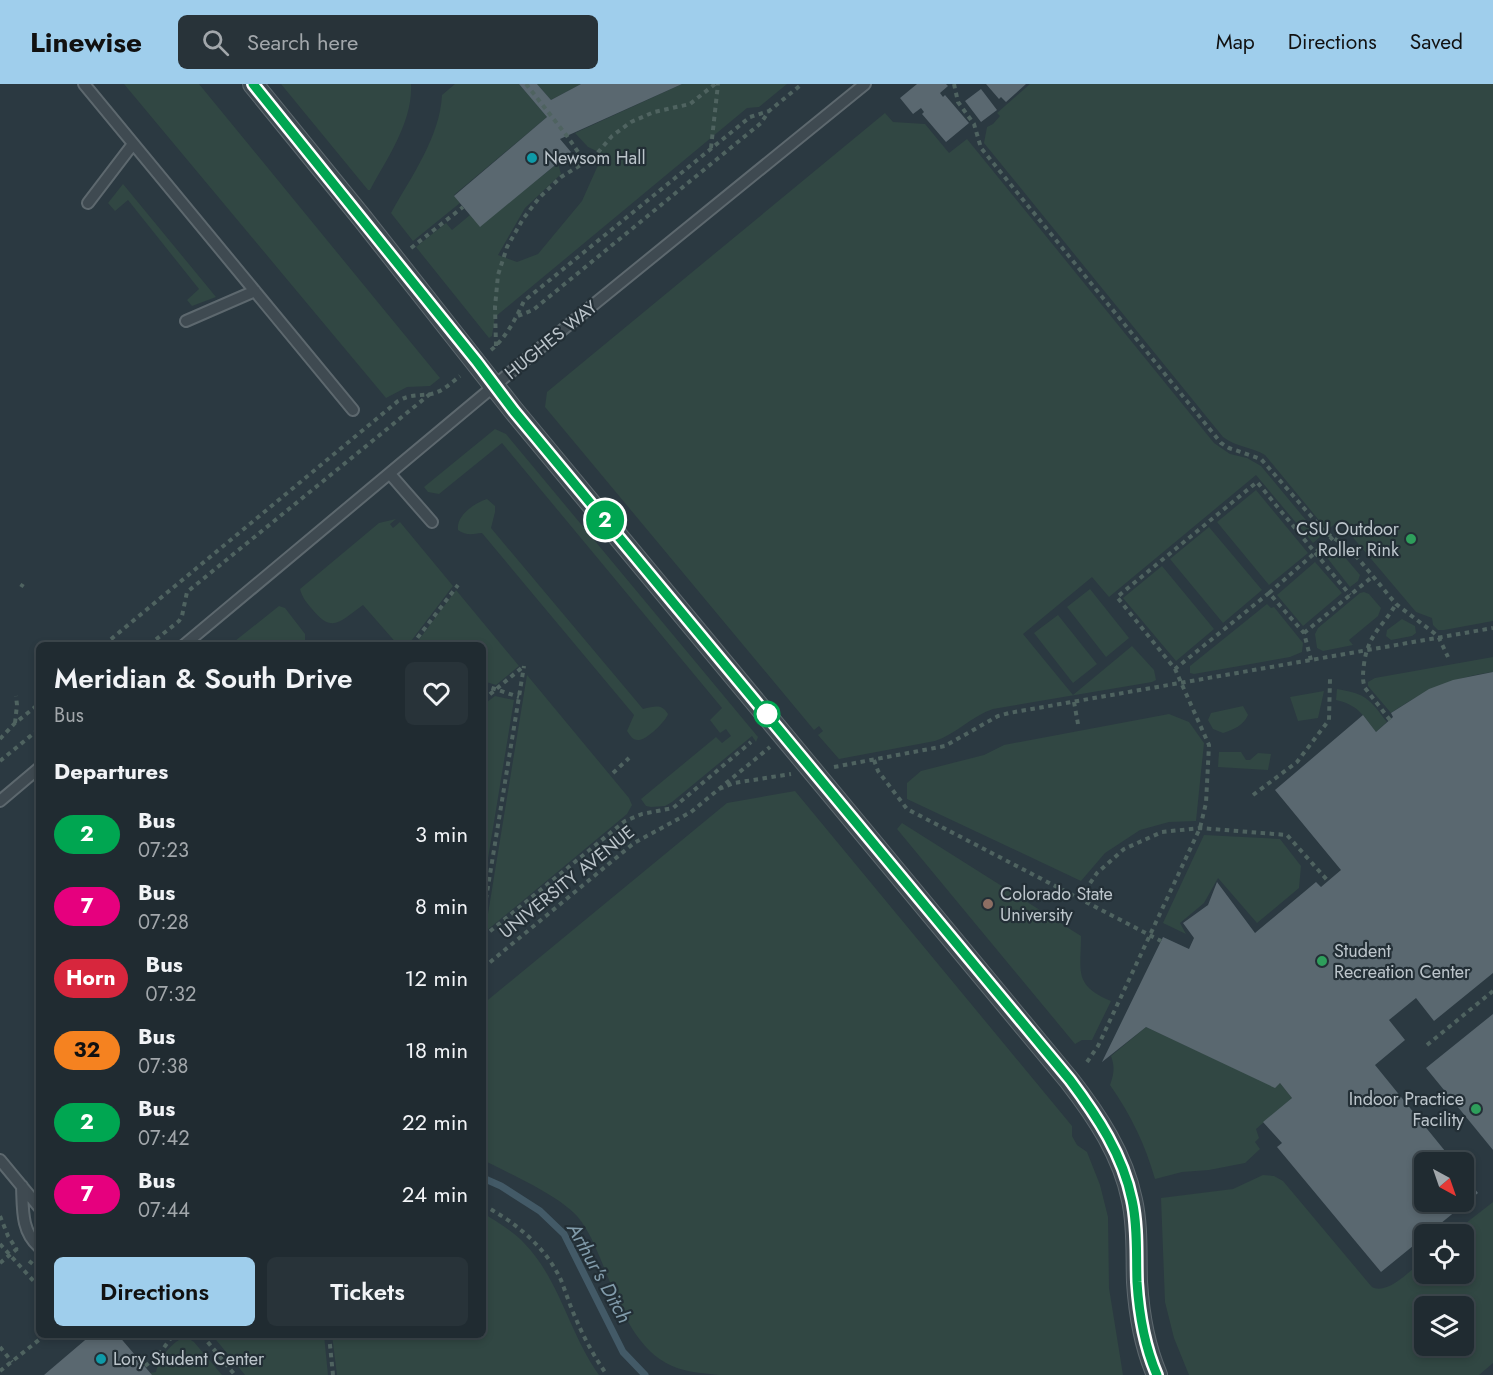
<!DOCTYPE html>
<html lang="en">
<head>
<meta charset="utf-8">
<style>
  body { margin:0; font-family:Jost,sans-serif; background:#283339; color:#f1f3f6; height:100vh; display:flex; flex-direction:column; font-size:22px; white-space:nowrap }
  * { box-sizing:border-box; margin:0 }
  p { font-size:20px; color:#a2a7ab }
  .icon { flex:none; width:33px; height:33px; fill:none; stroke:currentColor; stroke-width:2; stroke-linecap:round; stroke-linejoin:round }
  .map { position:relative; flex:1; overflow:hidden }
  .sheet { position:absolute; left:36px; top:558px; width:450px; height:696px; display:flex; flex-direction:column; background:#202b31; border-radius:9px; box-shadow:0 3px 9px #0003,0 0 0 2px #3d474d }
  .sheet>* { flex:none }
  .badge { padding:0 12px; border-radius:20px; font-size:21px; line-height:39px }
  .needle { width:39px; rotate:140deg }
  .controls { position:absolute; left:1414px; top:1068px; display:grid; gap:12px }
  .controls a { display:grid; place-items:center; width:60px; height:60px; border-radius:9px; background:#202b31; box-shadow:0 3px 9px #0003,0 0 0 2px #3d474d; font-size:30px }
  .map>.badge { position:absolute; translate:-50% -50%; box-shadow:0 0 0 3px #fff }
  h2 { padding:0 18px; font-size:22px; line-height:54px }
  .round { display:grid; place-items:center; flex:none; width:63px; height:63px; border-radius:9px; background:#283339 }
  .head { display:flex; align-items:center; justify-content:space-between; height:102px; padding:0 18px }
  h1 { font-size:28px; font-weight:600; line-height:45px }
  .action { display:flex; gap:12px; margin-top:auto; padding:12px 18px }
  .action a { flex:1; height:69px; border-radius:9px; background:#9fceec; color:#111; font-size:24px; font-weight:600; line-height:69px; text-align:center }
  .action a+a { background:#283339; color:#f1f3f6 }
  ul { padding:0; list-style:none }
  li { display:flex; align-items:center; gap:18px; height:72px; padding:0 18px }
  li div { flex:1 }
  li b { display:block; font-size:22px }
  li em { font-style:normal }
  li .badge { min-width:66px; font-weight:700; text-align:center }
  header { display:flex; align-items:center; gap:36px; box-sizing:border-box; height:84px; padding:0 30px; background:#9fceec; color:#111 }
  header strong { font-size:28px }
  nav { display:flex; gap:33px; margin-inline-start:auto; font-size:21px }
  .search { width:420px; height:54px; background:#283339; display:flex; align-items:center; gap:15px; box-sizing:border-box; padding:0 21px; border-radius:9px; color:#a2a7ab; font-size:22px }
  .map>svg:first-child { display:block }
</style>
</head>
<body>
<header>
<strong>Linewise</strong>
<div class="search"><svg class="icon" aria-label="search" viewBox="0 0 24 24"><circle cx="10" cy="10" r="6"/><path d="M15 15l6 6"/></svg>Search here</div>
<nav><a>Map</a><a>Directions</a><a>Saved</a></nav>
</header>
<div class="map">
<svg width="1493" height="1291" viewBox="0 0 1493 1291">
  <rect width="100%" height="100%" fill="#2b3941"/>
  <path fill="#314743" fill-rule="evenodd" d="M 124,0 L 199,0 L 440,294 L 430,302 L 407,303 L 386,314 Z
    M 281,0 L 411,0 C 413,38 387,74 370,106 L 368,106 Z
    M 455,0 L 519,0 L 547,33 L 454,111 L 460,119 L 413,157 L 391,129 C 411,93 440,53 442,11 Z
    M 537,0 L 581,0 L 551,16 Z
    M 682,0 L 787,0 L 759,23 L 747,24 L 495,233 L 492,252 L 489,254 L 416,163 L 446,139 L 452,146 L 470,131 L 480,142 L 558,79 L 561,90 L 525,124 L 498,171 L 517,178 L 538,170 L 582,117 L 603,70 L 588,63 L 575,49 Z
    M 1030,0 L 1493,0 L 1493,537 L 1444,546 L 1438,546 L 1433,541 L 1432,534 L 1416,528 L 1339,437 L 1327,446 L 1265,371 C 1252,363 1236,363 1223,353 L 984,59 L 987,43 L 993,40 L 1000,32 L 997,29 Z
    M 885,29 L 893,38 L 925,40 L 949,69 L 967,55 L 1214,359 L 1230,370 L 1247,374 L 1261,382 L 1320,453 L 1313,459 L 1256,391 L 1109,513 L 1092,493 L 1023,550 L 1073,611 L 1132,562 L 1154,586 L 1156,596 L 1152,598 L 993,625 C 972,632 956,650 935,657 L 839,675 L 818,651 L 823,647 L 819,642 L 814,646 L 545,323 L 547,308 Z
    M 123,100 L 216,213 L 192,222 L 187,216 L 199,205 L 128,116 L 115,127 L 108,119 Z
    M 495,345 L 506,350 L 758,653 L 756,658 L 752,652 L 672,718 L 665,722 L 651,723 L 646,722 L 641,715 L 716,653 L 722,659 L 731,652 L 726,645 L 720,649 L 710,636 L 722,624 L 502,359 L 439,410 L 428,408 L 424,403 Z
    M 1256,406 L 1308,469 L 1269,501 L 1217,438 Z
    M 487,415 L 495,422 L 495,428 L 491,444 L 643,625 C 654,623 661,619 668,630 C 666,637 646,657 638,656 C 632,656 630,651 627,647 L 634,631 L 482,449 C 473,450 466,452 458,446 C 456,431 475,419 487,415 Z
    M 396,435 L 390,440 L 393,444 L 400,438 L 453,502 L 408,561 L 398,561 L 363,521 C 341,536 333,551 312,525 C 306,518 302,513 300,505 L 379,439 Z
    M 1209,443 L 1262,506 L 1223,539 L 1170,475 Z
    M 1337,464 L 1360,491 L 1358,497 L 1350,503 L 1325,471 L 1333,465 Z
    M 1315,478 L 1342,509 L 1303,542 L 1277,511 Z
    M 1162,482 L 1214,545 L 1176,577 L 1123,514 Z
    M 1090,505 L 1129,554 L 1106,573 L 1067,523 Z
    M 456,506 L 519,582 L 496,601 L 483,597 L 483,561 L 415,561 Z
    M 1364,508 L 1369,510 L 1381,524 L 1378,532 L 1349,556 L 1353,561 L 1323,567 L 1317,564 L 1315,550 L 1318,544 L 1360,509 Z
    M 1267,520 L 1271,524 L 1274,523 L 1303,559 L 1302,568 L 1290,573 L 1194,590 L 1190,589 L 1190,582 Z
    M 279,522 L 285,524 L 305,550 L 305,561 L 230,561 Z
    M 1058,531 L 1097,580 L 1073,599 L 1034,549 Z
    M 1402,535 L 1415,542 L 1416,549 L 1412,552 L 1391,556 L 1386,552 L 1387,546 Z
    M 1493,573 L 1493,588 C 1454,593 1423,607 1391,629 L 1368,602 L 1368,598 L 1375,594 Z
    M 527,591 L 629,714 L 632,721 L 627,730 L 485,848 Z
    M 1337,605 C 1367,610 1369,615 1387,638 L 1376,648 C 1363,631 1358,621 1336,616 Z
    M 1324,607 L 1318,634 L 1298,637 L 1290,613 Z
    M 495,612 L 514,616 L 483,805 L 483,621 Z
    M 1243,622 L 1248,631 C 1244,641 1233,646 1223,649 L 1213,645 L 1208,636 L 1211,629 Z
    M 1169,630 L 1189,638 L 1204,659 L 1196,737 L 1169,738 L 1140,746 L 1105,769 L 1081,797 L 907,715 L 907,699 L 921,687 L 984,671 L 1004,661 Z
    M 1219,668 L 1241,668 L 1246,676 L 1250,676 L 1258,669 L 1271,670 L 1268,686 L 1218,683 Z
    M 795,707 L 1072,1042 L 1072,1052 L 1077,1061 L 1087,1068 L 1100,1101 L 1108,1133 L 1109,1204 L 1123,1291 L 719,1291 C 701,1289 682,1288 666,1279 C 632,1260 617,1215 603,1181 C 596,1164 589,1146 577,1132 C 557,1110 510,1090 483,1076 L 483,920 L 727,719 Z
    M 902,739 L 1081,852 C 1081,887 1073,901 1111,917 L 1092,956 L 1082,956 L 1075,960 L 897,745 Z
    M 1204,751 L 1280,755 L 1301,782 L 1299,804 L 1257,839 L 1218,794 L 1204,819 L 1180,839 L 1186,850 L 1163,839 Z
    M 1146,943 L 1275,1003 L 1280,999 L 1292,1014 L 1256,1045 L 1259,1054 L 1255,1058 L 1260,1065 L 1245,1079 L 1209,1086 L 1182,1088 L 1155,1095 C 1145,1060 1131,1031 1110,1001 C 1114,990 1115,983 1111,972 Z
    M 1263,1091 L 1274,1092 L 1283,1097 L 1366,1196 C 1368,1198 1370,1201 1372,1203 C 1388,1212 1414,1183 1425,1174 L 1425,1190 L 1464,1190 L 1464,1150 L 1452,1150 L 1493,1118 L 1493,1279 L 1479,1291 L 1189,1291 L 1174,1254 L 1165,1218 L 1161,1114 L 1233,1105 ZM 1425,1222 L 1464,1222 L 1464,1262 L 1425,1262 Z
    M 483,1129 C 497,1138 513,1147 524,1159 C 560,1196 569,1249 599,1291 L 337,1291 L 332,1251 L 483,1251 Z
    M 212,1251 L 324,1251 L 328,1291 L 245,1291 Z
    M 186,1253 L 194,1258 L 222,1291 L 152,1291 L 150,1289 L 156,1288 C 159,1274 173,1256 186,1253 Z"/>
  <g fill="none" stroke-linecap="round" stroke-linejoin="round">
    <path stroke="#435a67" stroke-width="7" d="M 483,1094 L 501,1102 L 540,1127 L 564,1150 L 623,1268 L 645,1291"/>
  </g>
  <path fill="#5a6870" d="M 519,0 L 537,0 L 551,16 L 581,0 L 682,0 L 560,55 L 571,68 L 480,143 L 454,112 L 547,33 Z
    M 917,0 L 946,0 L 948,2 L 940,9 L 943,13 L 945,11 L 969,39 L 946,58 L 922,30 L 924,28 L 921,24 L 913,30 L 900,14 Z
    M 986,0 L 1026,0 L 1006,18 L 1001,13 L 999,15 Z
    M 981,5 L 997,26 L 981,38 L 965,17 Z
    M 1493,588 L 1493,889 L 1434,937 L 1416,914 L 1389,936 L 1405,956 L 1375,981 L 1454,1078 L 1425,1078 L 1425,1118 L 1464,1118 L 1464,1092 L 1478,1109 L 1381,1188 L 1277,1063 L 1282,1059 L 1263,1038 L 1292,1014 L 1280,999 L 1275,1004 L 1146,943 L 1102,978 L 1163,853 L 1189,865 L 1194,854 L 1183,839 L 1208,821 L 1217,798 L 1255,849 L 1316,798 L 1321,803 L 1341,786 L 1275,706 L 1363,631 L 1376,648 L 1393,633 L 1391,629 L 1429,605 L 1453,596 Z
    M 1493,930 L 1493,1066 L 1426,984 Z
    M 91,1251 L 118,1251 L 152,1291 L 44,1291 Z"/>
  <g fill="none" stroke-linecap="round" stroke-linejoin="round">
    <g stroke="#5d686e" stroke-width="14">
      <path id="lane" d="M 84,0 L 353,326
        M 88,119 L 133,60
        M 186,237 L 255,207
        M 390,390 L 432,438
        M 184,561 L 518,282 L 865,0
        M 0,717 L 39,684
        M 0,1076 L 39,1123
        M 22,1102 C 23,1125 21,1147 39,1163"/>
    </g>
    <g stroke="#5d686e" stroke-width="22">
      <path id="street" d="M 253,0 L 362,134 L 514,327 L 1069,996 C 1097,1032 1123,1071 1132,1116 C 1138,1143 1136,1171 1137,1198 C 1139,1230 1144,1261 1157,1291"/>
    </g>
    <path stroke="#4f6360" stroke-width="4" stroke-dasharray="4.5 4.5" stroke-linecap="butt" d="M 526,0 L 567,52 L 585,78
      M 954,0 L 958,18 L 974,40 L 981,64 L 1221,359 L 1229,364 L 1261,375 L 1325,448 L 1351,466 L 1396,520 L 1434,549 L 1439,554 L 1448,573
      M 711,64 L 718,0
      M 411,164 L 463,123
      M 518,232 L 533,226 L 761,39 L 769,27 L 802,0
      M 496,262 L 495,223 L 498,191 L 507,163 L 523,135 L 539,114 L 561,93 L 594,73 L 612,52 L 631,38 L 654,28 L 690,20 L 715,0
      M 491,266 C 506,254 516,234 524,217 L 750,33 L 769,27
      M 21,503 L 23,500
      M 1269,509 L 1333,453
      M 1304,549 L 1372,493
      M 104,561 L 398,317 C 411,310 418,312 431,310 C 442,308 451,299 460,292
      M 149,561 L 179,537 L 182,532 L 187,508 L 430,310
      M 412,561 L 458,501
      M 1311,576 L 1304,549 L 1269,509 L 1175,585 L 1117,513 L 1257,398 L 1350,511
      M 483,601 L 519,613
      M 483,616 L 524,582
      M 1074,618 L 1078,640
      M 1390,636 L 1365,604 C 1362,596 1363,589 1364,580 C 1368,550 1382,544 1396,520
      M 15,639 L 17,621 L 16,612
      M 0,655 L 15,639 L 39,620
      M 874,676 L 878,687 L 907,725 L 1161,857
      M 0,677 L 39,645
      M 834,683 L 945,662 L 998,632 L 1009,629 L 1493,544
      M 613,689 L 629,674
      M 719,705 L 734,699 L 791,690
      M 1253,711 L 1297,678 L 1329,636 L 1330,595
      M 1080,814 L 1097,789 L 1124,765 L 1162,748 L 1200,744 L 1287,751 L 1328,797
      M 483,833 L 524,582
      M 483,853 L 625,737 L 642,730 L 673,724 L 751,658
      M 483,884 L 634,759 L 691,728 L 770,663
      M 1427,961 L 1493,907
      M 1087,978 L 1098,962 L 1200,744 L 1206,719 L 1209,661 L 1175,585
      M 483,1121 C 515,1138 545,1162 561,1196 C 566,1209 570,1222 576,1235 C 584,1254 595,1274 607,1291
      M 0,1132 L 8,1152 L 17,1166
      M 0,1160 L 39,1203
      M 29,1177 L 39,1185
      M 0,1179 L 18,1164
      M 202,1251 L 235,1291
      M 329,1251 L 333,1291
      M 0,1263 L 12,1278
      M 145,1282 L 158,1272 L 173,1251
      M 0,1287 L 45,1251"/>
    <use href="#lane" stroke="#3f4a51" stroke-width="10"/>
    <use href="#street" stroke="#3f4a51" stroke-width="20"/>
  </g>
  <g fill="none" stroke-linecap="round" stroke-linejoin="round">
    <g stroke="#fff" stroke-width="14">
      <path id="line" d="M 253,0 L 477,278 L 514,327 L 1070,996 C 1097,1032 1123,1071 1132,1116 C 1138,1143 1136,1171 1137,1198 C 1139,1230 1144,1261 1157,1291"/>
    </g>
    <use href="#line" stroke="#00a651" stroke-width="9"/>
  </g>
  <g fill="#0f9aa8" stroke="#232f36" stroke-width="2">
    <circle cx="532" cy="74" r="6"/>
    <circle cx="101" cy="1275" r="6"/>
  </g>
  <g fill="#2e9e5b" stroke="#232f36" stroke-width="2">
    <circle cx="1411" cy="455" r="6"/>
    <circle cx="1322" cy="877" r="6"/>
    <circle cx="1476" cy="1025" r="6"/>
  </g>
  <circle fill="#fff" stroke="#00a651" stroke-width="3" cx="767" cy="630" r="12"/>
  <circle fill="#8d6e63" stroke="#232f36" stroke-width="2" cx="988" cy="820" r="6"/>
  <g text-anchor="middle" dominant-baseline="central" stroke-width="4.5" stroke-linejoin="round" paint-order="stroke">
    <g font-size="18" fill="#bcc5cb" stroke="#232f36" text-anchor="start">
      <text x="544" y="74">Newsom Hall</text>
      <text x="1399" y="445" text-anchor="end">CSU Outdoor<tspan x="1399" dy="21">Roller Rink</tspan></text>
      <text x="1000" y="810">Colorado State<tspan x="1000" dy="21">University</tspan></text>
      <text x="1334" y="867">Student<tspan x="1334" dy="21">Recreation Center</tspan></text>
      <text x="1464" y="1015" text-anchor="end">Indoor Practice<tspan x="1464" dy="21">Facility</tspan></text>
      <text x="113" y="1275">Lory Student Center</text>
    </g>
    <g font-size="18" fill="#bcc5cb" stroke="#232f36">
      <text transform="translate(551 256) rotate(-39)">HUGHES WAY</text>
      <text transform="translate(567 798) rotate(-39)">UNIVERSITY AVENUE</text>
    </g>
    <g font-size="20" font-style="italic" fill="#819baa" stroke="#232f36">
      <text transform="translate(599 1189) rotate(61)">Arthur's Ditch</text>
    </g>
  </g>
</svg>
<div class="controls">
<a><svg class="needle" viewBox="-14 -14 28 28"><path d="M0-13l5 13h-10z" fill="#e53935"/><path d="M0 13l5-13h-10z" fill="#a2a7ab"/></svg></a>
<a><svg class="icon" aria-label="locate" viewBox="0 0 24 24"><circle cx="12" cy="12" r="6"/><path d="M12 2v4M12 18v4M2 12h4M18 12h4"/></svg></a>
<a><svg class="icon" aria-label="layers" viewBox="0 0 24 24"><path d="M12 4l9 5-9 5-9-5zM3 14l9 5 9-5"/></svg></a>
</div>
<b class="badge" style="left:605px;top:436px;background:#00a651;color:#fff">2</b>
<section class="sheet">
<div class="head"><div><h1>Meridian &amp; South Drive</h1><p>Bus</p></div><a class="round"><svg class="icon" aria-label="heart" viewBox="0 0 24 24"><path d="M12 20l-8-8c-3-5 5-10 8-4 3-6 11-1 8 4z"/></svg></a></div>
<h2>Departures</h2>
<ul>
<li><span class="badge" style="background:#00a651;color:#fff">2</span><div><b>Bus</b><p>07:23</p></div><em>3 min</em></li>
<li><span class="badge" style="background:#e6007e;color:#fff">7</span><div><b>Bus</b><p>07:28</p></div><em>8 min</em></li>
<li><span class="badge" style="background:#d7263d;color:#fff">Horn</span><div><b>Bus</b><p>07:32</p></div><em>12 min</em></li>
<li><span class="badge" style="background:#f58220;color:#111">32</span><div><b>Bus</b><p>07:38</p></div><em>18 min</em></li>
<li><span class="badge" style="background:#00a651;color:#fff">2</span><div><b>Bus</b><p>07:42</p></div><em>22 min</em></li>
<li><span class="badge" style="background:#e6007e;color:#fff">7</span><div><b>Bus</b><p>07:44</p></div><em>24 min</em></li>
</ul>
<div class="action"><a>Directions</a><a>Tickets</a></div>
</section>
</div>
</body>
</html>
